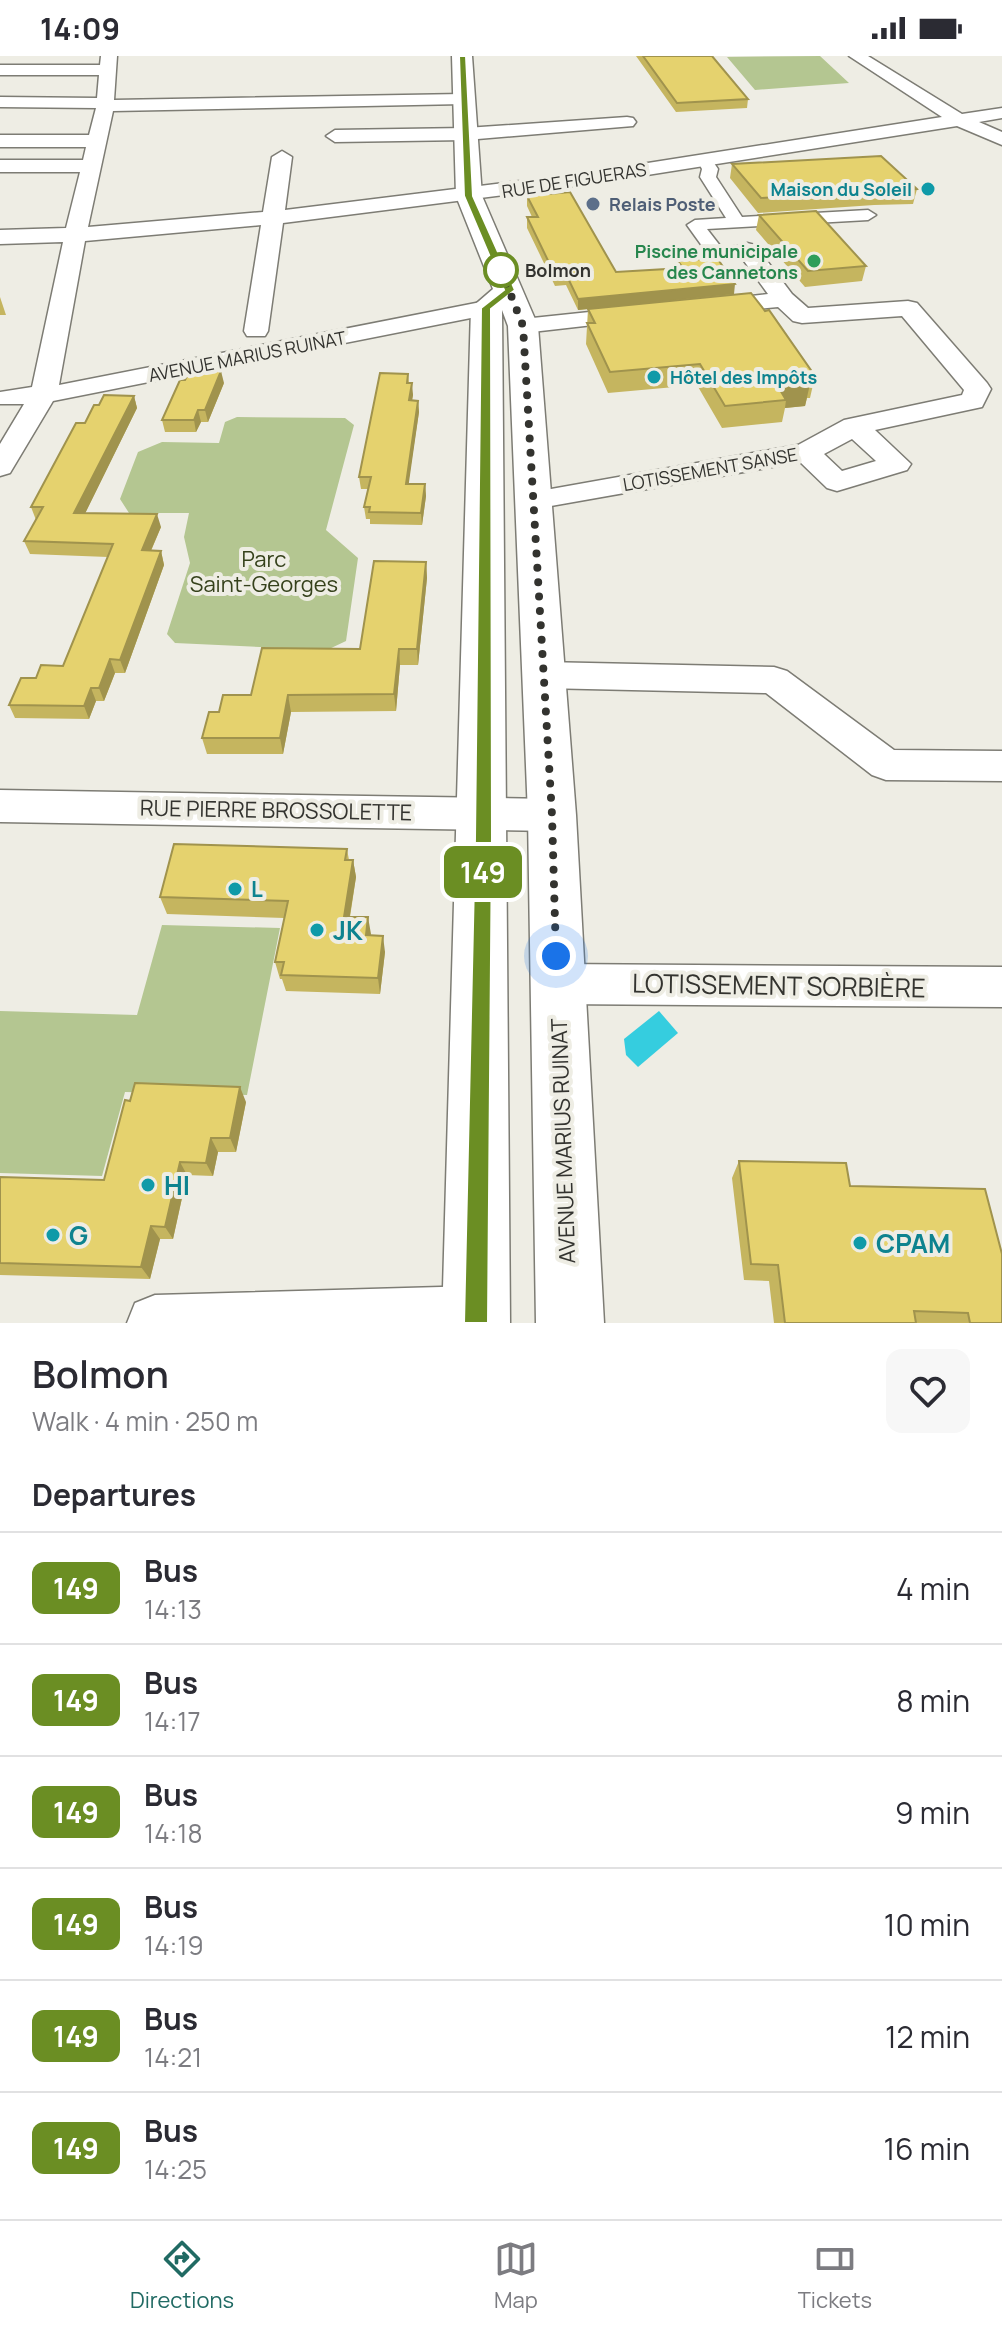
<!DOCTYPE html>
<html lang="en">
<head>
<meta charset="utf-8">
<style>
  body { margin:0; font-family:Manrope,sans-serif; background:#f7f7f7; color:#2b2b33; height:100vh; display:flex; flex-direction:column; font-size:30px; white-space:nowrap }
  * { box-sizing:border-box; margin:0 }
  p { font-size:26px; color:#7c7c81 }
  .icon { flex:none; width:44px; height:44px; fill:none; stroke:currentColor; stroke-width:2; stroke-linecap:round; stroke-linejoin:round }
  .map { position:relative; height:1267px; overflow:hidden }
  .sheet { display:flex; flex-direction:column; background:#fff; flex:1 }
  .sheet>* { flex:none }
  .badge { padding:0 16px; border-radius:12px; font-size:28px; line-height:52px }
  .you { position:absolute; width:40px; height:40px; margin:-20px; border:6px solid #fff; border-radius:50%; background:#1a73e8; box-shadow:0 0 0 12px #1a73e833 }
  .map>.badge { position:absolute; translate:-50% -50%; box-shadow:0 0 0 4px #fff }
  h2 { padding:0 32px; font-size:30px; line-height:72px }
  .round { display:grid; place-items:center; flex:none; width:84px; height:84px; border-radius:16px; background:#f7f7f7 }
  .overview { display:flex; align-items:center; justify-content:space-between; height:136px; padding:0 32px }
  h1 { font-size:38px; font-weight:600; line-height:60px }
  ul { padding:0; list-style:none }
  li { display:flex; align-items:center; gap:24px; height:112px; padding:0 32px; border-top:2px solid #e1e1e2 }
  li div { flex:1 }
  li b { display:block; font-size:30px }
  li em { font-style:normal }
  li .badge { min-width:88px; font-weight:700; text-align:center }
  .status { display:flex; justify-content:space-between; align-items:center; height:56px; padding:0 40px; background:#fff; direction:ltr }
  .status svg { height:22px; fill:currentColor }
  .dock { display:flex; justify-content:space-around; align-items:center; height:112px; border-top:2px solid #e1e1e2; background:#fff; font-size:22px; color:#7c7c81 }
  .dock a { display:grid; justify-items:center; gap:4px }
  .dock .current { color:#206a63 }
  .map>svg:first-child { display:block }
</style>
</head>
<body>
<div class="status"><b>14:09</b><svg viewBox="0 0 49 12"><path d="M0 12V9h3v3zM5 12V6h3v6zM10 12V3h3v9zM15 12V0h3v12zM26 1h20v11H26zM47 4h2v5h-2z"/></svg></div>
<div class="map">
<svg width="1002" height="1267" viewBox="0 0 1002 1267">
  <rect width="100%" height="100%" fill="#eeede4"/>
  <path fill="#b4c691" d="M 820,0 L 849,27 L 755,34 L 727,1 Z
    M 237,361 L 345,362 L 354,369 L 326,474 L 358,502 L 346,585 L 327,594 L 175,587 L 167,578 L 190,507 L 184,481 L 189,457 L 129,457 L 120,443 L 138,396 L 162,386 L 219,387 L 225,366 Z
    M 162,869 L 280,872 L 247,1039 L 125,1036 L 102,1120 L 0,1117 L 0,955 L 137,959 Z"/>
  <path fill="#35cddf" d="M 659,955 L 678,977 L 638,1011 L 626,999 L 624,983 Z"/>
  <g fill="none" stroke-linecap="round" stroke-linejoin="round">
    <g stroke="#7d7c74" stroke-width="3">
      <path id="pedestrian" d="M 705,99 L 710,101 L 718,113 L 716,121 L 742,161 L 868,154 L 876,159 L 868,164 L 707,173 L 721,191 L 747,189 L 756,194 L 747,199 L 710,201 L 687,169 L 695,164 L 726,162 L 700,121 L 702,113 L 697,104 Z"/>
    </g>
    <g stroke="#7d7c74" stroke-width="3">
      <path id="minor" d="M 101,0 L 117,0 L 114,44 L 463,38 L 472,43 L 463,48 L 113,55 L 88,171 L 263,156 L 272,101 L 282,95 L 292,101 L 285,154 L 584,117 L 942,61 L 849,0 L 868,0 L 962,58 L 1002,52 L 1002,62 L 979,66 L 1002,76 L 1002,89 L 957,70 L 584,129 L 283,167 L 268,275 L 265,280 L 247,280 L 244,275 L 261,169 L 85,185 L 59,329 L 486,245 L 495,247 L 498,252 L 495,257 L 486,259 L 53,345 L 10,417 L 0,420 L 0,388 L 24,348 L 0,348 L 0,336 L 32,331 L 63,186 L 0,188 L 0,174 L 66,172 L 80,116 L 0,116 L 0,104 L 83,104 L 86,91 L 0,91 L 0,79 L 89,79 L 96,52 L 0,51 L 0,41 L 97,42 L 99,19 L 0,19 L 0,9 L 100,9 Z
        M 627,61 L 633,62 L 636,66 L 633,70 L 466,84 L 335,86 L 326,80 L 335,74 L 466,72 Z
        M 747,187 L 755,189 L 792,238 L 808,252 L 908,245 L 917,247 L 987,327 L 991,333 L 982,351 L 875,374 L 911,408 L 907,414 L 837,435 L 827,432 L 800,406 L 534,453 L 523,450 L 519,444 L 523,438 L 798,389 L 844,364 L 962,339 L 964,334 L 902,260 L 802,267 L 793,265 L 778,251 L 708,258 L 699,256 L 696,251 L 699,246 L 768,238 L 736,194 ZM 852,383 L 876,405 L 842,415 L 824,398 Z
        M 637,251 L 646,253 L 649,258 L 646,263 L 523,277 L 514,275 L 511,270 L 514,265 L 523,263 Z
        M 543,606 L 774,611 L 787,615 L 894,694 L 1002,695 L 1002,725 L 886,724 L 872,719 L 766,637 L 543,632 L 530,628 L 525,619 L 530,610 Z
        M 0,734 L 552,743 L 566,748 L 572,759 L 566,770 L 552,775 L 0,766 Z
        M 556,908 L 1002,911 L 1002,951 L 556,948 L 540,942 L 533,928 L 540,914 Z
        M 476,1230 L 496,1238 L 504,1258 L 500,1267 L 127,1267 L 135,1247 L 155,1239 Z"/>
    </g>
    <g stroke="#7d7c74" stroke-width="3">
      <path id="tertiary" d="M 452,0 L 472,0 L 482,140 L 538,270 L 576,759 L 604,1267 L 536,1267 L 528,759 L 508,270 L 502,254 L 510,1267 L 442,1267 L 471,252 L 493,233 L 456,140 Z"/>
    </g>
    <use href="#pedestrian" fill="#fff" fill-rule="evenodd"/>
    <use href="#minor" fill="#fff" fill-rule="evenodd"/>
    <use href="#tertiary" fill="#fff" fill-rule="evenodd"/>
  </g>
  <path fill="#c5b55f" d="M 636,0 L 712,0 L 748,43 L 747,52 L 676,56 Z
    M 732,108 L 917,133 L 913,148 L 874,149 L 758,157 L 730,122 Z
    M 527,140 L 616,216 L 678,213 L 678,205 L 734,238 L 815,320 L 810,342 L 807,342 L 805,350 L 785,352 L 782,366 L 722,372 L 697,329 L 608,337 L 586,288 L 588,253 L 578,254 L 566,229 L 555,230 L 527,172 L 527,161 L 532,161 L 527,150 Z
    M 759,159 L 866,210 L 862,225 L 805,231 L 756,174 Z
    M 0,241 L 6,259 L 0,259 Z
    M 408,318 L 409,327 L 413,339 L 412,344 L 418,345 L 419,356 L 408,428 L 425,428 L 426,440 L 422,469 L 370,468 L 370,463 L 366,463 L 364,451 L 368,433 L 361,433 L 359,421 Z
    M 224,327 L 208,366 L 201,366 L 196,376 L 165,376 L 162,364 Z
    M 134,340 L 137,352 L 85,457 L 161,471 L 151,495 L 161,495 L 164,509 L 125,617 L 115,617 L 104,645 L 96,645 L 89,663 L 15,662 L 9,649 L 36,622 L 63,610 L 108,501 L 30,498 L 24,485 L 36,464 L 31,451 L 85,367 L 99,349 Z
    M 426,506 L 427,522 L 418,609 L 400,609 L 396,655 L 291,656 L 283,698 L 207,698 L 202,682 L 219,656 L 251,639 L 360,593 Z
    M 347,793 L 349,804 L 353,804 L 356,821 L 350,861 L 370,879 L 385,896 L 380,938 L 286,935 L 282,923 L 280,923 L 275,906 L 284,862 L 167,858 L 160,841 Z
    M 246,1046 L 236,1096 L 218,1096 L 213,1120 L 187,1119 L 173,1183 L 160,1183 L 150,1223 L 0,1219 L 0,1121 L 104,1124 Z
    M 739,1105 L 850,1130 L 1002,1267 L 774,1267 L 769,1225 L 744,1224 L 732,1122 Z"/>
  <path fill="#a0934d" d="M 735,228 L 734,238 L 578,254 L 578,243 Z
    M 221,315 L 224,327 L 208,366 L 205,354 Z
    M 412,327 L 413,339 L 410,356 L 409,344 Z
    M 810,328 L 805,350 L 785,352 L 786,344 L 779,332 Z
    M 134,340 L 137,352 L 79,470 L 74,457 Z
    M 418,345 L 419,356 L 407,440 L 406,428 Z
    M 198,354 L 201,366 L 196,376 L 194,364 Z
    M 425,428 L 426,440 L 422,469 L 421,457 Z
    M 157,458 L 161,471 L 145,508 L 142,494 Z
    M 161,495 L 164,509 L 125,617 L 120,604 Z
    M 426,506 L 427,522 L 418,609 L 417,593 Z
    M 399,593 L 400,609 L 396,655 L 394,638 Z
    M 110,603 L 115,617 L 104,645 L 99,632 Z
    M 91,632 L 96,645 L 89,663 L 84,650 Z
    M 288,639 L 291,656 L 283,698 L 280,682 Z
    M 353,804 L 356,821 L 347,877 L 344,861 Z
    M 368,861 L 371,878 L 368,896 L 366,879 Z
    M 383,880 L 385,896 L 380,938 L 378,922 Z
    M 240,1031 L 246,1046 L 236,1096 L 230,1082 Z
    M 211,1082 L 218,1096 L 213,1120 L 206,1107 Z
    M 180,1106 L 187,1119 L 173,1183 L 165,1171 Z
    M 151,1170 L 160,1183 L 150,1223 L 141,1211 Z"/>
  <path fill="#e5d26e" stroke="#a0934d" stroke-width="2" d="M 643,0 L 712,0 L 748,43 L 677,47 Z
    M 881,100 L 917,133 L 878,134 L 761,142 L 732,108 Z
    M 570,136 L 616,216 L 683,212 L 678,205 L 717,202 L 735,228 L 578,243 L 566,218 L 555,219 L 527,161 L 538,161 L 527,140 Z
    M 816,155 L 866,210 L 808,215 L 759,159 Z
    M 751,237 L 765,255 L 769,254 L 815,320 L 805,321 L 810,328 L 779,332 L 786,344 L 725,350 L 700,308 L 610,316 L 587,267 L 595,267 L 588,253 Z
    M 190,315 L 221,315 L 205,354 L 198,354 L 194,364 L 162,364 L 180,324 L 185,324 Z
    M 380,317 L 408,318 L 407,327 L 412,327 L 409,344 L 418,345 L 406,428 L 425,428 L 421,457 L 369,456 L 370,451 L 364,451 L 371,421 L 359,421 Z
    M 104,339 L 134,340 L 74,457 L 157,458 L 142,494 L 161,495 L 120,604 L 110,603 L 99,632 L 91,632 L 84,650 L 9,649 L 21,622 L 36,622 L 41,609 L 63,610 L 113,488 L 24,485 L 43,451 L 31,451 L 76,367 L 85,367 L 94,349 L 99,349 Z
    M 374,505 L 426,506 L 417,593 L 399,593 L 394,638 L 288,639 L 280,682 L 202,682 L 209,656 L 219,656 L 223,639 L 251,639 L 262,592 L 360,593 Z
    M 174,788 L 347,793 L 345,804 L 353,804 L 344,861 L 368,861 L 366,879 L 383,880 L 378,922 L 281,919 L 284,906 L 275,906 L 288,845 L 160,841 Z
    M 135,1027 L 240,1031 L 230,1082 L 211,1082 L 206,1107 L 180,1106 L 165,1171 L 151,1170 L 141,1211 L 0,1207 L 0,1121 L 104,1124 L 125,1044 L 130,1045 Z
    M 739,1105 L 846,1107 L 850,1130 L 985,1133 L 1002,1198 L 1002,1267 L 970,1267 L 968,1257 L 914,1255 L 916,1267 L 785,1267 L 778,1209 L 751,1208 Z"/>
  <path fill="#6b8e23" stroke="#fff" stroke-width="2" d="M 459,0 L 466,0 L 473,140 L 515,234 L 491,253 L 492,782 L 488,1267 L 464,1267 L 475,782 L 481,252 L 504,234 L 464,140 Z"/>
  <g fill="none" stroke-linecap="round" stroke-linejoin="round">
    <path stroke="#33332f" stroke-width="8" stroke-dasharray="0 14.4" d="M 501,214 L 523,270 L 552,759 L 556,900"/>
  </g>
  <g fill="#0f9aa8" stroke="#eeede4" stroke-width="3">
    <circle cx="928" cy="133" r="8"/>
    <circle cx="654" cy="321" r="8"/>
    <circle cx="235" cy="833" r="8"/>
    <circle cx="317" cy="874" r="8"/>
    <circle cx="148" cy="1129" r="8"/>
    <circle cx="53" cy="1179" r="8"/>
    <circle cx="860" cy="1187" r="8"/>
  </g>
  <circle fill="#5c6f8a" stroke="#eeede4" stroke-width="3" cx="593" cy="148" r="8"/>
  <circle fill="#2e9e5b" stroke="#eeede4" stroke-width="3" cx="814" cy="205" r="8"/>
  <circle fill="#fff" stroke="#6b8e23" stroke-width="4" cx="501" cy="214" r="16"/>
  <g text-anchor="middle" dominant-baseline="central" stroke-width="8" stroke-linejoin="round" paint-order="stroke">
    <g font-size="18" fill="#33332f" stroke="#eeede4">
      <text transform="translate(574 124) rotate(-9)">RUE DE FIGUERAS</text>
      <text transform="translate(247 300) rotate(-11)">AVENUE MARIUS RUINAT</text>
      <text transform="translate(710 413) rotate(-10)">LOTISSEMENT SANSE</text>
    </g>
    <g font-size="18" font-weight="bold" fill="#0d838f" stroke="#eeede4" text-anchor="end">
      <text x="912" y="133">Maison du Soleil</text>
      <text x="670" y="321" text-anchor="start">Hôtel des Impôts</text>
    </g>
    <g font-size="18" font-weight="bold" fill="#4e5e75" stroke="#eeede4" text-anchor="start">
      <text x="609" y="148">Relais Poste</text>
    </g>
    <g font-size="18" font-weight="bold" fill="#27864d" stroke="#eeede4" text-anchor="end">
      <text x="798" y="195">Piscine municipale<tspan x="798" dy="21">des Cannetons</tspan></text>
    </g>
    <g font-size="18" font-weight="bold" fill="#33332f" stroke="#eeede4" text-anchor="start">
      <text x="525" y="214">Bolmon</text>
    </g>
    <g font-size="22" fill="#35411b" stroke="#eeede4">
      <text x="264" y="503">Parc<tspan x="264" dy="25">Saint-Georges</tspan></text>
    </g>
    <g font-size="22" fill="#33332f" stroke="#eeede4">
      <text transform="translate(276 754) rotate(1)">RUE PIERRE BROSSOLETTE</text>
      <text transform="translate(563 1085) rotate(-92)">AVENUE MARIUS RUINAT</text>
    </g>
    <g font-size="22" font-weight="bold" fill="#0d838f" stroke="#eeede4" text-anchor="start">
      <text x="251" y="833">L</text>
    </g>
    <g font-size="26" font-weight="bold" fill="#0d838f" stroke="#eeede4" text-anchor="start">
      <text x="333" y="874">JK</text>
      <text x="164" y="1129">HI</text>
      <text x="69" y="1179">G</text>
      <text x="876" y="1187">CPAM</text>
    </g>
    <g font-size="26" fill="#33332f" stroke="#eeede4">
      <text transform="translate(779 929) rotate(1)">LOTISSEMENT SORBIÈRE</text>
    </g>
  </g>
</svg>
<div class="you" style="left:556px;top:900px"></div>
<b class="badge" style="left:483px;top:816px;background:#6b8e23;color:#fff">149</b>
</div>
<section class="sheet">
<div class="overview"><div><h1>Bolmon</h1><p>Walk · 4 min · 250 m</p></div><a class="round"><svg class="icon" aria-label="heart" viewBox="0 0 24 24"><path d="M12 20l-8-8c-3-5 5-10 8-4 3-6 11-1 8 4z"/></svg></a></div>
<h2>Departures</h2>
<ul>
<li><span class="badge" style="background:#6b8e23;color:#fff">149</span><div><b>Bus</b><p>14:13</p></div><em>4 min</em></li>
<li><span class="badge" style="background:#6b8e23;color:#fff">149</span><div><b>Bus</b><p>14:17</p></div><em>8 min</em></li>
<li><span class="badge" style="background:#6b8e23;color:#fff">149</span><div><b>Bus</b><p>14:18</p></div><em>9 min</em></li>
<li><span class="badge" style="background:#6b8e23;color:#fff">149</span><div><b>Bus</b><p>14:19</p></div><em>10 min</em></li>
<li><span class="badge" style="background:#6b8e23;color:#fff">149</span><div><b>Bus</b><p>14:21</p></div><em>12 min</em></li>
<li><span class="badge" style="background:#6b8e23;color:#fff">149</span><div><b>Bus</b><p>14:25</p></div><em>16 min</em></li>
</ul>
</section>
<nav class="dock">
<a class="current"><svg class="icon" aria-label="directions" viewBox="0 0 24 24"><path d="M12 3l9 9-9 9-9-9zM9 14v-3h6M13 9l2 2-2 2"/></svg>Directions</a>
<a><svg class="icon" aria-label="map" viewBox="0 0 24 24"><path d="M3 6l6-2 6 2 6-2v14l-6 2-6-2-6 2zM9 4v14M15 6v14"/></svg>Map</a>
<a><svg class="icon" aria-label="tickets" viewBox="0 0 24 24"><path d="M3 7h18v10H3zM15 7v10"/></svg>Tickets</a>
</nav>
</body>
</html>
